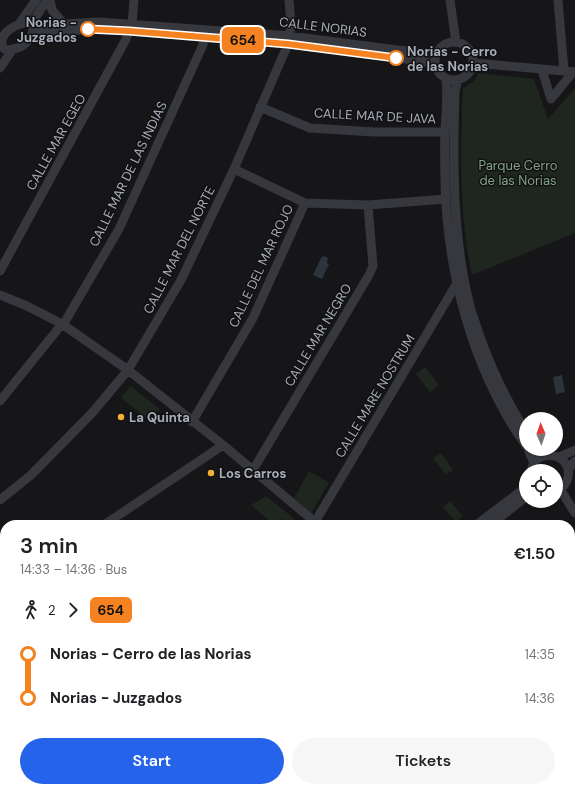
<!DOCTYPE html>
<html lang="en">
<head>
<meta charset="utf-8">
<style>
  body { margin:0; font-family:"DM Sans",sans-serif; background:#f6f6f6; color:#202124; height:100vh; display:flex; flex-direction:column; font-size:15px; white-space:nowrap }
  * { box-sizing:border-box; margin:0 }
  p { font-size:13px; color:#757577 }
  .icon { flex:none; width:22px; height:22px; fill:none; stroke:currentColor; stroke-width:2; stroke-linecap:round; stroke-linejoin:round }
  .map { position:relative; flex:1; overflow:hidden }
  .side { position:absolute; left:0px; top:520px; width:575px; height:272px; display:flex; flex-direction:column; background:#fff; border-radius:16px 16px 0 0; box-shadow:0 1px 3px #0004 }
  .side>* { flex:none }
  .badge { padding:0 8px; border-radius:6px; font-size:14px; line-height:26px }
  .needle { width:26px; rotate:358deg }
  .tools { position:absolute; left:519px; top:412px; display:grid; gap:8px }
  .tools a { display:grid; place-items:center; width:44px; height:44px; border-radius:50%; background:#fff; box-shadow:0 1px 3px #0004; font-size:20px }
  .map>.badge { position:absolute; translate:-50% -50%; box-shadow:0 0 0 2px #fff }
  .legs { display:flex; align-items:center; gap:6px; height:44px; padding:0 20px; font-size:13px }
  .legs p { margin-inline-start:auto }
  .summary { display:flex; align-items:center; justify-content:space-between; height:68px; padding:0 20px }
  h1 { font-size:22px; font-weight:600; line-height:30px }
  .action { display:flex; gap:8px; margin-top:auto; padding:8px 20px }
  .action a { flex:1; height:46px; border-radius:24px; background:#2563eb; color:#fff; font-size:16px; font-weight:600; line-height:46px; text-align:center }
  .action a+a { background:#f6f6f6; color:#202124 }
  ul { padding:0 20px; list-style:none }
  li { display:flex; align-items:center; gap:14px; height:44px; font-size:15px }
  li i { display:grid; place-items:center; width:6px; height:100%; margin:0 5px; background:currentColor }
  li i::after { content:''; width:10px; height:10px; margin:-5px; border:3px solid; border-radius:50%; background:#fff }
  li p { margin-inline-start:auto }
  li:first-child i { background:linear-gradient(#0000 50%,currentColor 0) }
  li:last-child i { background:linear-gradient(currentColor 50%,#0000 0) }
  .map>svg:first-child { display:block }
</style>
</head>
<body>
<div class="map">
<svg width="575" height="792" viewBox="0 0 575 792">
  <rect width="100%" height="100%" fill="#161618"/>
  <path fill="#1e261f" d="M 479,73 L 534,79 L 548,119 L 575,88 L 575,233 L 472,275 C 459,213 460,150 463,88 L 473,82 Z
    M 425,367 L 439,385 L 430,392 L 416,374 Z
    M 130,386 L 160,409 L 150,421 L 121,398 Z
    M 441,453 L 453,470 L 446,475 L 433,458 Z
    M 309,471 L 329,483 L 311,513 L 294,498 Z
    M 266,496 L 297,521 L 288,525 L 274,525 L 251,505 Z
    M 450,501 L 463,516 L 456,522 L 443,507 Z
    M 575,687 L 575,792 L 436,792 L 442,787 L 570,787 L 570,691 Z
    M 176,787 L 211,787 L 211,792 L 173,792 Z
    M 232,787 L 357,787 L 361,792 L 231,792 Z"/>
  <path fill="#2c353c" d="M 324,256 L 328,258 L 327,263 L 329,264 L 322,279 L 313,275 L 321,258 Z
    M 562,375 L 565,392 L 556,394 L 553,377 Z"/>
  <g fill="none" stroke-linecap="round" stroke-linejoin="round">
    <path stroke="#37383d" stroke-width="9" d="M 50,0 L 52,10 L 63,23
      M 450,0 L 456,42
      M 558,0 L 564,71
      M 28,23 L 32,26 L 33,32 C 31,36 29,40 26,43 C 22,47 4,55 2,45 C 0,31 18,23 28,23 Z
      M 19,24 L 36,0
      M 31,24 L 47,0
      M 32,26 L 99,22 L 290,36 L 397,50 L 424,53 L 437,53
      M 32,35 L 88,29 L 129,31 L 288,44 L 422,61 L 435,65
      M435 61a19 19 0 1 1 38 0a19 19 0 1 1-38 0Z
      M 474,63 L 575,72
      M 0,68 L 13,49
      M 542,70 L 551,99 L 573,72 L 575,71
      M 446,79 C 448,96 446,113 445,130 C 444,147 445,165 445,182 C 447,273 473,371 526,446
      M 458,80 L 455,91 C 453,161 452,233 469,302 C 471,312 475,321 478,331 C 490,366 506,400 526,432
      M 260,107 L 310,128 L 374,132 L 445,132
      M 234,169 L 305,203 L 368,205 L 446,199
      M 0,271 L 125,41 L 132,24 L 134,0
      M 0,295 L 27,306 L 62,324 L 128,370 L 223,445 L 315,522 L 318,525
      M 63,325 L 119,229 L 202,47 L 207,33
      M 0,401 L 62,324
      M 192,422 L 253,318 L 305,203
      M 528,449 L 534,463
      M 559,457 L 575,450
      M 253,470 L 369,275 L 373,266 L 368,205
      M 568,470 L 575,461
      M 531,471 C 535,446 573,453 568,477 C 567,484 562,488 556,491
      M 560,489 L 575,513
      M 0,500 L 31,475 L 93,412 L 128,370 L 181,280 L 234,169 L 288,44 L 291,25 L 289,0
      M 104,525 L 223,445
      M 312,525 L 315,522 L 457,283
      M 476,525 L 521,491 L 526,485
      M 490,525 L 526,497
      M 0,661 L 5,659
      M 0,668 L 5,666
      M 570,687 L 575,683
      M 0,786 L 2,792
      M 99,787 L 101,792
      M 216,792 L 216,787
      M 225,792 L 226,787
      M 431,792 L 438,787"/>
  </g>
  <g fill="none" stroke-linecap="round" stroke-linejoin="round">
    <g stroke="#fff" stroke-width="9">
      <path id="line-1" d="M 88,29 L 129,31 L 288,44 L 396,58"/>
    </g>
    <use href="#line-1" stroke="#f58220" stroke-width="6"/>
  </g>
  <g fill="#fff" stroke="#f58220" stroke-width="2">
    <circle cx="88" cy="29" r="7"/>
    <circle cx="396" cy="58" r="7"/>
  </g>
  <g fill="#f2b134" stroke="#111113" stroke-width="1.5">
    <circle cx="121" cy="417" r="4"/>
    <circle cx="211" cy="473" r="4"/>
  </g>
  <g text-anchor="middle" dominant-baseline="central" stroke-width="3" stroke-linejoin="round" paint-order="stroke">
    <g font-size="13" font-weight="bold" fill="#a8adb8" stroke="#111113" text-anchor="end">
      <text x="77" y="22">Norias -<tspan x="77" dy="15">Juzgados</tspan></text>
      <text x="407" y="51" text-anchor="start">Norias - Cerro<tspan x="407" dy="15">de las Norias</tspan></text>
    </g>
    <g font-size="13" fill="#a8adb8" stroke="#111113">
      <text transform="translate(323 27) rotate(7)">CALLE NORIAS</text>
      <text transform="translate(375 116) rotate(3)">CALLE MAR DE JAVA</text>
      <text transform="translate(56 142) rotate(-61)">CALLE MAR EGEO</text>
      <text transform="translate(128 174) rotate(-64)">CALLE MAR DE LAS INDIAS</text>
      <text transform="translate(179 250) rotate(-63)">CALLE MAR DEL NORTE</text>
      <text transform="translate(261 266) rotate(-65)">CALLE DEL MAR ROJO</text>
      <text transform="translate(318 335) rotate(-59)">CALLE MAR NEGRO</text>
      <text transform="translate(375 396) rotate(-59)">CALLE MARE NOSTRUM</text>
    </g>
    <g font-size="13" fill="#7fa381" stroke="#111113">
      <text x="518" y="165">Parque Cerro<tspan x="518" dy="15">de las Norias</tspan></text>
    </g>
    <g font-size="13" font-weight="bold" fill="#a8adb8" stroke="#111113" text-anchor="start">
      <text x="129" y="417">La Quinta</text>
      <text x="219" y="473">Los Carros</text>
    </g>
  </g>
</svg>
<div class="tools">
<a><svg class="needle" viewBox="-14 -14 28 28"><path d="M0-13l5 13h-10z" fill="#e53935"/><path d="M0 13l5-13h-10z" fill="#757577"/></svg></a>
<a><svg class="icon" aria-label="locate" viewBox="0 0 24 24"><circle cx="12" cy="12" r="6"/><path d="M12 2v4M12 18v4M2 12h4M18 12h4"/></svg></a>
</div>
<b class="badge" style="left:243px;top:40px;background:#f58220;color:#111">654</b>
<section class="side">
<div class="summary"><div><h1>3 min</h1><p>14:33 – 14:36 · Bus</p></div><b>€1.50</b></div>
<div class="legs"><svg class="icon" aria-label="walk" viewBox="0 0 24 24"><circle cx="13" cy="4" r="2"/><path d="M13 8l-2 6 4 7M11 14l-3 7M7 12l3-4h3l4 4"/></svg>2<svg class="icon" aria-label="forward" viewBox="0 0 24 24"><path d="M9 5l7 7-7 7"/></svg><b class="badge" style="background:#f58220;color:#111">654</b></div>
<ul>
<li><i style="color:#f58220"></i><b>Norias - Cerro de las Norias</b><p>14:35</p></li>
<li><i style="color:#f58220"></i><b>Norias - Juzgados</b><p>14:36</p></li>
</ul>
<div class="action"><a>Start</a><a>Tickets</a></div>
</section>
</div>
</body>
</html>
